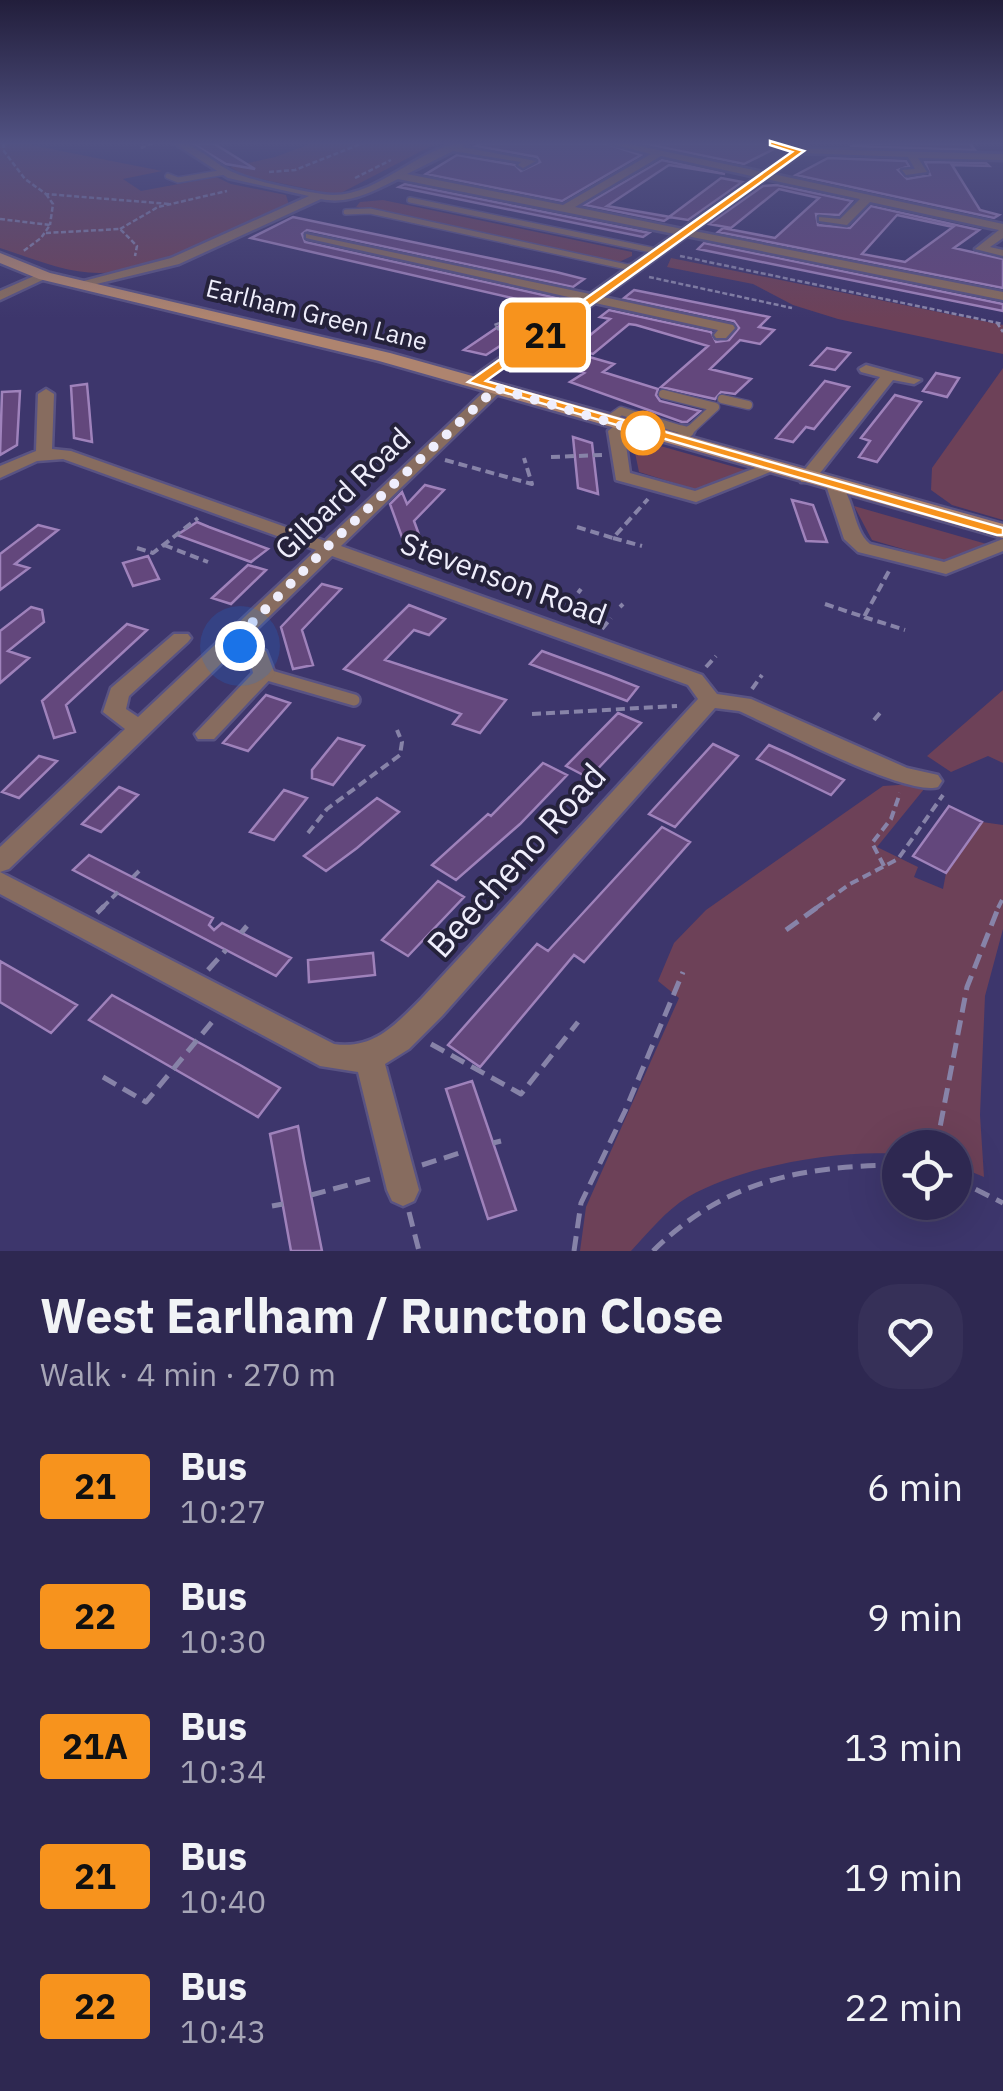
<!DOCTYPE html>
<html lang="en">
<head>
<meta charset="utf-8">
<style>
  body { margin:0; font-family:"IBM Plex Sans",sans-serif; background:#363058; color:#f1f3f6; height:100vh; display:flex; flex-direction:column; font-size:38px; white-space:nowrap }
  * { box-sizing:border-box; margin:0 }
  p { font-size:32px; color:#a7a6b7 }
  .icon { flex:none; width:55px; height:55px; fill:none; stroke:currentColor; stroke-width:2; stroke-linecap:round; stroke-linejoin:round }
  .map { position:relative; height:1251px; overflow:hidden }
  .details { display:flex; flex-direction:column; background:#2e2851; flex:1 }
  .details>* { flex:none }
  .badge { padding:0 20px; border-radius:8px; font-size:35px; line-height:65px }
  .buttons { position:absolute; left:882px; top:1130px; display:grid; gap:20px }
  .buttons a { display:grid; place-items:center; width:90px; height:90px; border-radius:50%; background:#2e2851; box-shadow:0 10px 40px #0002,0 0 0 2px #494468; font-size:50px }
  .you { position:absolute; width:50px; height:50px; margin:-25px; border:8px solid #fff; border-radius:50%; background:#1a73e8; box-shadow:0 0 0 15px #1a73e833 }
  .map>.badge { position:absolute; translate:-50% -50%; box-shadow:0 0 0 5px #fff }
  .round { display:grid; place-items:center; flex:none; width:105px; height:105px; border-radius:40px; background:#363058 }
  .head { display:flex; align-items:center; justify-content:space-between; height:170px; padding:0 40px }
  h1 { font-size:48px; font-weight:700; line-height:75px }
  ul { padding:0; list-style:none }
  li { display:flex; align-items:center; gap:30px; height:130px; padding:0 40px }
  li div { flex:1 }
  li b { display:block; font-size:38px }
  li em { font-style:normal }
  li .badge { min-width:110px; font-weight:700; text-align:center }
  .map>svg:first-child { display:block }
</style>
</head>
<body>
<div class="map">
<svg width="1003" height="1251" viewBox="0 0 1003 1251">
  <rect width="100%" height="100%" fill="#3d366c"/>
  <path fill="#6d4158" d="M 0,143 L 34,143 L 31,145 L 162,171 L 123,179 L 141,191 L 216,177 L 231,184 L 286,195 L 289,205 C 230,232 165,273 99,273 C 65,273 32,258 0,248 Z
    M 313,143 L 437,143 L 337,195 L 245,176 L 230,167 L 275,157 Z
    M 383,200 L 632,252 L 632,256 L 619,262 L 604,260 L 356,207 L 360,202 Z
    M 671,258 L 1003,325 L 1003,354 L 838,319 L 793,305 L 753,284 L 667,267 Z
    M 1003,368 L 1003,520 L 952,505 L 931,490 L 932,468 Z
    M 632,438 L 749,471 L 700,491 L 639,472 Z
    M 854,506 L 990,545 L 944,561 L 872,540 Z
    M 1003,690 L 1003,763 L 988,756 L 951,772 L 927,756 Z
    M 929,783 L 877,847 L 918,867 L 914,877 L 943,889 L 946,873 L 982,822 L 1003,825 L 1003,929 L 985,996 L 980,1115 L 984,1177 L 955,1165 L 955,1148 L 900,1148 L 900,1154 C 838,1149 742,1166 688,1197 C 666,1210 648,1233 631,1251 L 580,1251 L 586,1207 L 679,998 L 658,981 L 674,943 L 706,910 L 883,786 Z"/>
  <path fill="#63477c" stroke="#9f82bb" stroke-width="2.5" fill-rule="evenodd" d="M 192,143 L 213,143 L 255,169 L 226,164 Z
    M 483,143 L 604,143 L 641,155 L 562,201 L 426,174 L 457,155 L 515,165 L 521,171 L 540,162 L 537,157 L 476,146 Z
    M 641,143 L 764,143 L 774,149 L 744,164 Z
    M 887,143 L 969,143 L 975,150 L 850,146 Z
    M 828,158 L 906,161 L 909,166 L 898,170 L 907,179 L 930,175 L 925,162 L 986,163 L 989,166 L 952,165 L 980,210 L 999,215 L 994,218 L 796,175 Z
    M 662,160 L 725,174 L 669,165 L 607,206 L 670,217 L 664,221 L 585,205 Z
    M 721,178 L 742,182 L 688,220 L 669,217 Z
    M 405,184 L 649,233 L 643,237 L 399,187 Z
    M 777,185 L 852,201 L 839,215 L 816,214 L 818,225 L 850,228 L 871,206 L 979,230 L 954,248 L 1003,259 L 1003,288 L 718,232 L 723,228 L 775,238 L 819,198 L 779,189 L 731,228 L 709,224 L 763,186 ZM 897,215 L 953,227 L 905,262 L 862,254 Z
    M 293,217 L 556,272 L 584,279 L 573,287 L 307,230 L 302,234 L 305,242 L 557,298 L 547,306 L 251,238 Z
    M 704,243 L 1003,304 L 1003,311 L 698,249 Z
    M 634,290 L 769,317 L 759,327 L 774,330 L 760,344 L 740,340 L 710,369 L 751,379 L 735,394 L 721,392 L 715,399 L 661,387 L 708,346 L 636,325 L 629,324 L 593,354 L 573,349 L 610,319 L 600,317 L 609,310 L 711,332 L 716,342 L 729,340 L 739,328 L 734,321 L 624,298 Z
    M 520,312 L 543,318 L 523,319 L 523,331 L 486,355 L 464,350 Z
    M 827,348 L 850,353 L 835,370 L 811,365 Z
    M 586,356 L 614,364 L 603,372 L 658,389 L 656,395 L 660,401 L 700,411 L 687,422 L 682,422 L 570,382 L 584,373 L 567,367 Z
    M 936,373 L 959,378 L 947,397 L 923,391 Z
    M 825,381 L 849,387 L 814,429 L 806,427 L 793,442 L 776,438 Z
    M 87,384 L 89,406 L 92,442 L 74,438 L 71,386 Z
    M 20,391 L 17,445 L 0,455 L 2,392 Z
    M 895,395 L 921,402 L 877,462 L 859,457 L 870,441 L 861,438 Z
    M 573,437 L 592,443 L 598,494 L 578,488 Z
    M 425,485 L 444,490 L 414,521 L 424,548 L 407,551 L 390,504 L 402,492 L 407,504 Z
    M 792,500 L 813,505 L 827,542 L 806,541 Z
    M 197,522 L 209,527 L 268,549 L 251,562 L 177,535 Z
    M 38,525 L 58,530 L 15,564 L 29,568 L 0,590 L 0,554 Z
    M 148,556 L 159,579 L 133,586 L 123,563 Z
    M 248,565 L 266,570 L 231,604 L 212,598 Z
    M 322,584 L 341,589 L 302,630 L 313,665 L 293,669 L 281,627 Z
    M 409,605 L 445,619 L 429,635 L 414,630 L 385,660 L 506,700 L 480,733 L 453,724 L 461,714 L 344,669 Z
    M 31,607 L 42,610 L 44,622 L 8,651 L 29,658 L 0,683 L 0,631 Z
    M 127,624 L 147,630 L 66,705 L 75,732 L 54,738 L 42,701 Z
    M 542,651 L 610,676 L 638,687 L 627,701 L 530,664 Z
    M 266,695 L 290,703 L 248,751 L 223,743 Z
    M 618,713 L 641,723 L 589,778 L 566,766 Z
    M 338,738 L 364,746 L 333,785 L 312,778 L 312,770 Z
    M 713,744 L 738,756 L 675,827 L 649,814 Z
    M 769,745 L 787,753 L 844,780 L 831,795 L 757,759 Z
    M 39,756 L 57,761 L 19,798 L 2,792 Z
    M 543,763 L 567,775 L 520,824 L 456,880 L 432,865 L 488,814 L 491,816 Z
    M 119,787 L 138,795 L 101,832 L 82,824 Z
    M 284,790 L 307,798 L 274,840 L 250,832 Z
    M 377,798 L 399,812 L 357,848 L 326,871 L 304,856 Z
    M 949,806 L 982,822 L 946,873 L 913,856 Z
    M 662,827 L 690,842 L 584,962 L 574,955 L 480,1067 L 448,1045 L 537,944 L 548,951 Z
    M 89,855 L 213,918 L 209,925 L 214,930 L 222,923 L 291,958 L 276,976 L 73,870 Z
    M 438,881 L 464,897 L 408,956 L 382,940 Z
    M 373,953 L 375,975 L 309,982 L 308,960 Z
    M 0,961 L 77,1005 L 51,1033 L 0,1002 Z
    M 112,995 L 240,1065 L 280,1088 L 258,1117 L 89,1020 Z
    M 472,1081 L 516,1210 L 488,1219 L 446,1089 Z
    M 298,1126 L 304,1160 L 322,1251 L 291,1251 L 270,1134 Z"/>
  <g fill="none" stroke-linecap="round" stroke-linejoin="round">
    <g stroke="#595383" stroke-width="8">
      <path id="lane-far3" d="M 168,176 L 178,180 L 225,172
        M 410,200 L 661,252
        M 346,212 L 370,211 L 636,269"/>
    </g>
    <g stroke="#595383" stroke-width="11">
      <path id="lane-far2" d="M 630,268 L 636,269
        M 528,325 L 551,330
        M 663,394 L 715,407
        M 722,399 L 748,405
        M 607,421 L 621,411 L 689,432
        M 688,432 L 715,407"/>
    </g>
    <g stroke="#595383" stroke-width="14">
      <path id="lane-far1" d="M 682,430 L 689,432
        M 685,435 L 690,430"/>
    </g>
    <g stroke="#595383" stroke-width="16">
      <path id="lane" d="M 264,674 L 354,700"/>
    </g>
    <g stroke="#595383" stroke-width="5">
      <path id="street" d="M 174,143 C 197,142 214,165 235,173 C 252,181 314,194 332,195 C 380,196 422,143 467,143 L 462,147 L 536,161 L 523,168 L 518,165 L 521,162 L 453,151 L 407,174 L 563,205 L 651,154 L 608,143 L 625,143 L 763,172 L 793,151 L 768,143 L 812,149 L 1003,154 L 1003,160 L 918,158 L 927,172 L 906,175 L 902,170 L 915,169 L 908,157 L 803,153 L 773,174 L 1003,224 L 1003,238 L 990,247 L 1003,250 L 1003,256 L 975,249 L 999,230 L 870,202 L 847,225 L 819,221 L 819,217 L 840,219 L 860,199 L 766,179 L 694,231 L 1003,292 L 1003,300 L 687,236 L 603,297 L 733,325 L 735,328 L 726,338 L 716,338 L 714,335 L 718,330 L 595,303 L 475,386 L 470,385 L 470,379 L 582,300 L 310,239 L 306,238 L 306,234 L 590,294 L 675,234 L 398,179 C 373,191 350,205 321,199 L 179,264 L 84,287 L 84,281 L 171,258 L 309,196 L 228,178 ZM 661,156 L 756,177 L 682,229 L 575,207 Z
        M 41,273 L 51,276 L 0,300 L 0,291 Z
        M 866,365 L 921,380 L 914,384 L 893,380 L 813,482 L 801,482 L 801,474 L 880,377 L 861,372 L 859,369 Z
        M 496,384 L 501,385 L 501,391 L 341,546 L 702,675 L 717,694 L 751,699 L 907,768 L 938,775 L 942,781 L 938,787 C 906,797 776,727 739,711 L 715,708 L 442,1016 L 409,1049 L 385,1064 L 419,1190 L 414,1201 L 403,1206 L 392,1201 L 387,1190 L 358,1072 L 320,1066 L 0,894 L 0,872 L 334,1044 C 374,1050 396,1024 422,998 L 698,699 L 688,685 L 332,556 L 245,640 L 266,651 L 275,674 L 214,739 L 198,739 L 195,734 L 253,673 L 250,660 L 234,651 L 9,869 L 0,872 L 0,847 L 125,729 L 103,712 L 111,688 L 174,634 L 188,634 L 191,638 L 188,642 L 129,696 L 126,709 L 138,717 L 316,550 L 63,459 L 37,461 L 0,478 L 0,466 L 36,451 L 38,394 L 46,389 L 54,394 L 52,449 L 71,451 L 325,541 L 491,385 Z
        M 620,421 L 628,426 L 624,431 L 630,473 L 695,491 L 766,464 L 778,464 L 780,468 L 696,502 L 616,480 L 608,431 Z
        M 834,480 C 855,490 851,529 870,544 L 944,562 L 1003,539 L 1003,551 L 946,574 L 858,552 L 844,539 L 826,485 Z"/>
    </g>
    <g stroke="#595383" stroke-width="5">
      <path id="secondary" d="M 0,253 L 50,273 L 390,353 L 1003,524 L 1003,538 L 379,361 L 39,279 L 0,263 Z"/>
    </g>
    <path stroke="#8783a8" stroke-width="2.5" stroke-dasharray="5 2.5" stroke-linecap="butt" d="M 4,143 L 3,150 L 25,179 L 46,194 L 170,204
      M 141,148 L 153,143
      M 269,172 L 295,170 L 363,143
      M 355,178 L 391,160
      M 46,194 L 53,204 L 50,225
      M 0,219 L 50,225 L 41,238 L 22,252
      M 120,229 L 158,207 L 227,191
      M 46,233 L 120,229 L 137,246 L 135,256
      M 680,256 L 1003,324
      M 649,277 L 792,308
      M 997,323 L 1003,332
      M 499,330 L 494,325 L 509,320"/>
    <path stroke="#8783a8" stroke-width="4" stroke-dasharray="9 5" stroke-linecap="butt" d="M 551,457 L 602,455
      M 445,460 L 532,484 L 524,458
      M 577,527 L 613,538 L 648,499
      M 613,538 L 642,546
      M 164,545 L 208,562
      M 137,548 L 153,553 L 198,518
      M 578,593 L 581,589
      M 825,604 L 864,617 L 889,571
      M 620,607 L 623,604
      M 560,614 L 569,604
      M 864,617 L 905,630
      M 602,629 L 611,618
      M 706,667 L 716,656
      M 752,689 L 762,675
      M 532,714 L 677,706
      M 874,720 L 880,713
      M 308,833 L 327,809 L 400,755 L 402,742 L 397,730
      M 884,866 L 872,843 L 891,819 L 900,793
      M 133,877 L 139,871
      M 102,908 L 118,892
      M 816,908 L 850,884 L 898,859 L 943,795
      M 998,908 L 1003,898"/>
    <path stroke="#8783a8" stroke-width="5" stroke-dasharray="15 8" stroke-linecap="butt" d="M 97,913 L 104,906
      M 786,930 L 819,906
      M 241,933 L 247,926
      M 208,970 L 226,950
      M 431,1044 L 521,1094 L 578,1022
      M 103,1077 L 146,1102 L 212,1022
      M 493,1143 L 501,1141
      M 936,1148 L 967,987 L 999,906
      M 422,1165 L 466,1151
      M 955,1179 L 1003,1203
      M 311,1195 L 374,1178
      M 272,1206 L 283,1204
      M 409,1212 L 419,1251
      M 574,1251 L 581,1203 L 625,1111 L 683,972
      M 653,1251 C 725,1180 802,1166 900,1165"/>
    <use href="#lane-far3" stroke="#876c5f" stroke-width="5"/>
    <use href="#lane-far2" stroke="#876c5f" stroke-width="8"/>
    <use href="#lane-far1" stroke="#876c5f" stroke-width="9"/>
    <use href="#lane" stroke="#876c5f" stroke-width="11"/>
    <use href="#street" fill="#876c5f" fill-rule="evenodd"/>
    <use href="#secondary" fill="#ae846f" fill-rule="evenodd"/>
  </g>
  <linearGradient id="sky" x2="0" y2="1"><stop stop-color="#221e3b"/><stop offset="0.45" stop-color="#515283"/><stop offset="1" stop-color="#515283" stop-opacity="0"/></linearGradient>
  <rect width="1003" height="318" fill="url(#sky)"/>
  <path fill="#f7931d" stroke="#fff" stroke-width="2.5" d="M 770,141 L 804,151 L 486,381 L 1003,528 L 1003,535 L 997,535 L 468,382 L 792,152 L 770,145 Z"/>
  <g fill="none" stroke-linecap="round" stroke-linejoin="round">
    <path stroke="#efeefc" stroke-width="10" stroke-dasharray="0 18" d="M 240,646 L 233,642 L 327,547 L 496,388 L 649,434 L 643,433"/>
  </g>
  <circle fill="#fff" stroke="#f7931d" stroke-width="5" cx="643" cy="433" r="20"/>
  <g text-anchor="middle" dominant-baseline="central" stroke-width="8" stroke-linejoin="round" paint-order="stroke">
    <g font-size="25" fill="#efeefc" stroke="#25223b">
      <text transform="translate(317 314) rotate(14)">Earlham Green Lane</text>
    </g>
    <g font-size="30" fill="#efeefc" stroke="#25223b">
      <text transform="translate(342 493) rotate(-44)">Gilbard Road</text>
      <text transform="translate(504 578) rotate(20)">Stevenson Road</text>
    </g>
    <g font-size="35" fill="#efeefc" stroke="#25223b">
      <text transform="translate(516 860) rotate(-48)">Beecheno Road</text>
    </g>
  </g>
</svg>
<div class="buttons">
<a><svg class="icon" aria-label="locate" viewBox="0 0 24 24"><circle cx="12" cy="12" r="6"/><path d="M12 2v4M12 18v4M2 12h4M18 12h4"/></svg></a>
</div>
<div class="you" style="left:240px;top:646px"></div>
<b class="badge" style="left:545px;top:335px;background:#f7931d;color:#111">21</b>
</div>
<section class="details">
<div class="head"><div><h1>West Earlham / Runcton Close</h1><p>Walk · 4 min · 270 m</p></div><a class="round"><svg class="icon" aria-label="heart" viewBox="0 0 24 24"><path d="M12 20l-8-8c-3-5 5-10 8-4 3-6 11-1 8 4z"/></svg></a></div>
<ul>
<li><span class="badge" style="background:#f7931d;color:#111">21</span><div><b>Bus</b><p>10:27</p></div><em>6 min</em></li>
<li><span class="badge" style="background:#f7931d;color:#111">22</span><div><b>Bus</b><p>10:30</p></div><em>9 min</em></li>
<li><span class="badge" style="background:#f7931d;color:#111">21A</span><div><b>Bus</b><p>10:34</p></div><em>13 min</em></li>
<li><span class="badge" style="background:#f7931d;color:#111">21</span><div><b>Bus</b><p>10:40</p></div><em>19 min</em></li>
<li><span class="badge" style="background:#f7931d;color:#111">22</span><div><b>Bus</b><p>10:43</p></div><em>22 min</em></li>
</ul>
</section>
</body>
</html>
